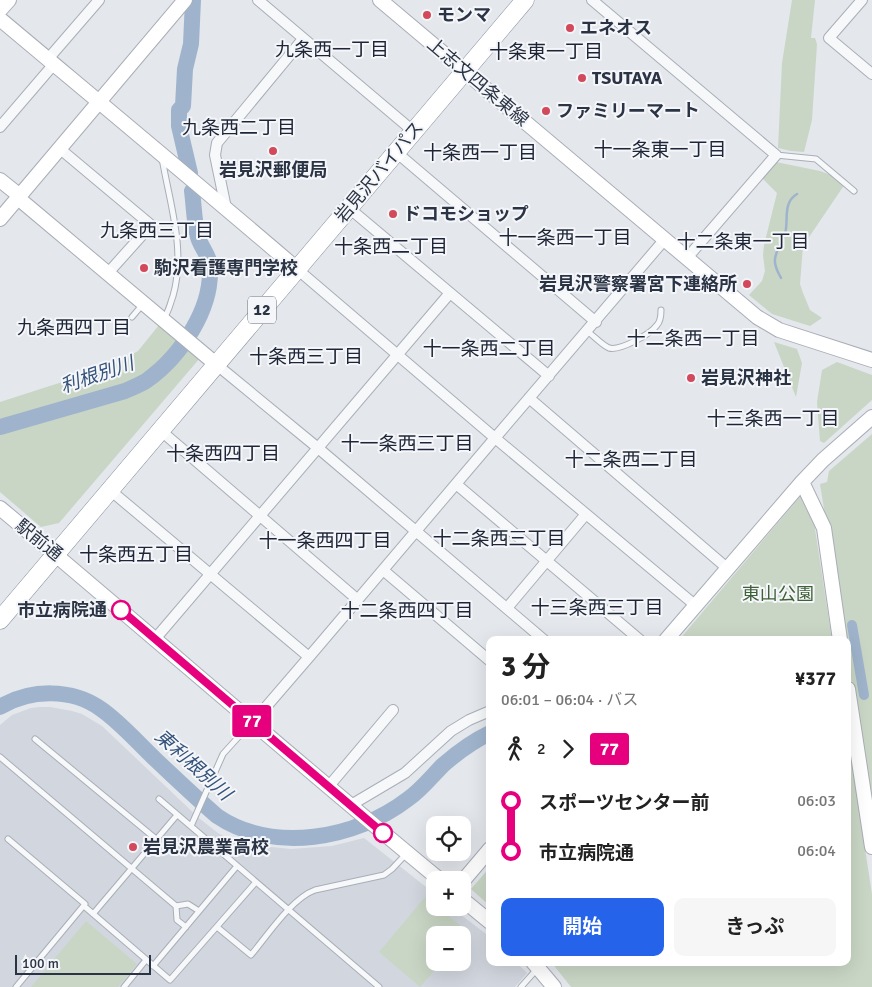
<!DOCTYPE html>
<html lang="ja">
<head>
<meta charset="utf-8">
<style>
  body { margin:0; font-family:Signika,"Noto Sans JP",sans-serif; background:#f6f6f6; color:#222; height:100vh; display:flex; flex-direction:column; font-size:19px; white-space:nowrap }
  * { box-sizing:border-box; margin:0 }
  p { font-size:16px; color:#767676 }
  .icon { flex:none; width:28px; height:28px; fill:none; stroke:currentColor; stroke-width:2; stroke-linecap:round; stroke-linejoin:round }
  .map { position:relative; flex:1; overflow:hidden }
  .details { position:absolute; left:486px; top:636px; width:365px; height:330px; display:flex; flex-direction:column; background:#fff; border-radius:10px; box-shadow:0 5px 20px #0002 }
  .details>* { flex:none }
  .badge { padding:0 10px; border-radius:4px; font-size:18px; line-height:32px }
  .fabs { position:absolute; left:426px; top:816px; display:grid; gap:10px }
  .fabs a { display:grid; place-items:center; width:45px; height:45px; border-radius:10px; background:#fff; box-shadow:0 5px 20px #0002; font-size:25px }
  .scale { position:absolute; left:15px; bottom:12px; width:136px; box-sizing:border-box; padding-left:5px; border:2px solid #2b3445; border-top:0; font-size:14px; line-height:18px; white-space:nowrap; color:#2b3445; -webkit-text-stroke:4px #f4f6f9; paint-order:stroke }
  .map>.badge { position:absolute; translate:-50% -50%; box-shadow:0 0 0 2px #fff }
  .legs { display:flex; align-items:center; gap:8px; height:55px; padding:0 15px; font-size:16px }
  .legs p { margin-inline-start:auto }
  .head { display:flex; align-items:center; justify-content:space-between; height:85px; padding:0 15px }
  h1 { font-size:28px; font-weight:700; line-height:38px }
  .primary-button { display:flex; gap:10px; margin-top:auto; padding:10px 15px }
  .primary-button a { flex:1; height:58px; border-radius:10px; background:#2563eb; color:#fff; font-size:20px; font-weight:700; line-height:58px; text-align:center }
  .primary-button a+a { background:#f6f6f6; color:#222 }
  ul { padding:0 15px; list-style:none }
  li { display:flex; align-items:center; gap:18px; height:50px; font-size:19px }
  li i { display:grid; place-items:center; width:8px; height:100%; margin:0 6px; background:currentColor }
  li i::after { content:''; width:12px; height:12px; margin:-6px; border:4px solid; border-radius:50%; background:#fff }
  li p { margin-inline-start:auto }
  li:first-child i { background:linear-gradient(#0000 50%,currentColor 0) }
  li:last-child i { background:linear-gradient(currentColor 50%,#0000 0) }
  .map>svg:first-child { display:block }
</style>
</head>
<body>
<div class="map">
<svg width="872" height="987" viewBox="0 0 872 987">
  <rect width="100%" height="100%" fill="#e4e7ec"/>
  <path fill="#d2d6de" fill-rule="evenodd" d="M 40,707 L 50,707 L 72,711 L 82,714 L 102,726 L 200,819 L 218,833 L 227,838 L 251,845 L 291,849 L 332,846 L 364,838 L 435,894 L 435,908 L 452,908 L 490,937 L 490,962 L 517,963 L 527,973 L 515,987 L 0,987 L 0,725 L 12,715 L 31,708 ZM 435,935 L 462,935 L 462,962 L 435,962 Z"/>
  <path fill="#c9d6c5" d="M 792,0 L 815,0 L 811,38 L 815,38 L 817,44 L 812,120 L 804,152 L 791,151 L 778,148 L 782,63 Z
    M 776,162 L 820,171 L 847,181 L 803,246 L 800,284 L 803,293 L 810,310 L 822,318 L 810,326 L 772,314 L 749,295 L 762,281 L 765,271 L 763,255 L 764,245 L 777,193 L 763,179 Z
    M 159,325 L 200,358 L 59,523 L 41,527 L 0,492 L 0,402 L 115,365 L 138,351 Z
    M 774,342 L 797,349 L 802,363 L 796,397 Z
    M 837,362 L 872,375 L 872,400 L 824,443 L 820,441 L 817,402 L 822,370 Z
    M 872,434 L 872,818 L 848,658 L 848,640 L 845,640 L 820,484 L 827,482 L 829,471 Z
    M 803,493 L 810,496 L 832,640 L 679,640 Z
    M 848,738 L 872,894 L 872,987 L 571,987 L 552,963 L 848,962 Z
    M 490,867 L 490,906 L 471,889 Z
    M 426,896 L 435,904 L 435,908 L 439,908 L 467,931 L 463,936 L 462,935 L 435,935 L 435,962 L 441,963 L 420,987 L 379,952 Z
    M 86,921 L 137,964 L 118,987 L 31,987 Z"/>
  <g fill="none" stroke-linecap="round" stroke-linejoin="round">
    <path stroke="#9fb4cc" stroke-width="2.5" d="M 781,278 C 778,272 774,266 775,259 C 776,250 782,242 785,234 C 789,220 782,203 797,194"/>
    <path stroke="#9fb4cc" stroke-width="10" d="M 852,625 L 864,695"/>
    <path stroke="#9fb4cc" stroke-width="16" d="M 190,173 L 179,126 L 179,110 L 183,106 L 185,69 L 191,44 L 193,0
      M 0,427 L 125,391 C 132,388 139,385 146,381 C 180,357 216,306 209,261 C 207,253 200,245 198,237 C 194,222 194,206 192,191
      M 0,707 C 30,689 72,688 101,709 C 121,723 137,742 155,759 C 175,778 195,797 217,816 C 273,854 356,839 408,799 C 421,790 432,776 443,765 C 458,752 473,741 490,733"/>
    <g stroke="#a9aeb7" stroke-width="7">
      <path id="lane" d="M 776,155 L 816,159 L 854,191
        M 162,158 C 170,205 186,250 173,296 C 170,304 169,311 164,318
        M 132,317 L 143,304
        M 587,331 C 594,336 602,345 609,348 C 620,351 651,334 657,325 C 661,321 661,315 661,310
        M 35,739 L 156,839
        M 0,757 L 176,906
        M 159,799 L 379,987
        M 191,826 L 223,754 L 252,722
        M 8,839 L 85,904 L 16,987
        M 84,906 L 170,980 L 256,882
        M 176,906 L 188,904 L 199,911
        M 176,906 L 177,920 L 186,927
        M 93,914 L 177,815
        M 217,927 L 251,955 C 267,936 292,898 315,890 L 384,875 L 392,869 L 407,853
        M 153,966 L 237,866
        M 124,987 L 146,960
        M 521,987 L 537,969"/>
    </g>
    <g stroke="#a9aeb7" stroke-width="12">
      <path id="street" d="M 258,0 L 413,131
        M 592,0 L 776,155 L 687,258
        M 862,0 L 829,38 L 872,74
        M 48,59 L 99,0
        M 0,127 L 54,64
        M 59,148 L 151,225 L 108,273
        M 396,152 L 596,322
        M 226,208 L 215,155 L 217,143 L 303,39
        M 349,208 L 549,376
        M 297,269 L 495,438 L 665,239
        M 217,365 L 318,448 L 544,640
        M 529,398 L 727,568
        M 160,430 L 358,600
        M 456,484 L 640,640
        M 110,490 L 309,657 L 253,722
        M 383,570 L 490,661
        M 507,608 L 586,514
        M 155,639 L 450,293
        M 309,657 L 495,438 L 695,605
        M 329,786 L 393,710
        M 351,805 L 405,773 L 451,731 L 469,720 L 490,711"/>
    </g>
    <g stroke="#a9aeb7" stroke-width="16">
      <path id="secondary" d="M 380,0 L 757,317 L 779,330 L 872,360
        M 0,10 L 9,0
        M 0,19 C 99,102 199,185 297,269
        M 0,180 L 20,196
        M 18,198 L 217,365
        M 0,219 L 185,0
        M 802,482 L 824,528 L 840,640
        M 0,508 C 147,631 292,758 440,880
        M 666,640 L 802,482 L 823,460 L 872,417
        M 848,689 L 872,847
        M 462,882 L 490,849
        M 462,899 L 490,922
        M 533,962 L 554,987"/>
    </g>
    <g stroke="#8b94a3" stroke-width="19">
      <path id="highway" d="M 0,620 L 525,0"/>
    </g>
    <use href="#lane" stroke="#f7f8fa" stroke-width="5"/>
    <use href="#street" stroke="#f7f8fa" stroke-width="10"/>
    <use href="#secondary" stroke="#fff" stroke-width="14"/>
    <use href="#highway" stroke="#fff" stroke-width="18"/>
  </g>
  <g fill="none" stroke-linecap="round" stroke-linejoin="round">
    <g stroke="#fff" stroke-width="11">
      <path id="line-1" d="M 121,610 L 383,833"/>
    </g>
    <use href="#line-1" stroke="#e6007e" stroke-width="8"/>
  </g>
  <g fill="#d1495b" stroke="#f4f6f9" stroke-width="2">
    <circle cx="427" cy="15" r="5"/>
    <circle cx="570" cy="28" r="5"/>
    <circle cx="582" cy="78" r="5"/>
    <circle cx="546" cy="111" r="5"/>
    <circle cx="273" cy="151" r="5"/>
    <circle cx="393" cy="214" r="5"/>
    <circle cx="144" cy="268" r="5"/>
    <circle cx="747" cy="284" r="5"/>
    <circle cx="691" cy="378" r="5"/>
    <circle cx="133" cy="847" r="5"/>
  </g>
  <g fill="#fff" stroke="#e6007e" stroke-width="2.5">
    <circle cx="121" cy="610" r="9"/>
    <circle cx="383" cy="833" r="9"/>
  </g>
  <g text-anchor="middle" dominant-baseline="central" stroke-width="4" stroke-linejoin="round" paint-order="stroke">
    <rect fill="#f4f6f9" stroke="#676e7b" stroke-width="1" x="248" y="296.5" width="28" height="27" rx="4"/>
    <g font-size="16" font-weight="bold" fill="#2b3445">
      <text x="262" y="310">12</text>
    </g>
    <g font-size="18" font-weight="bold" fill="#2b3445" stroke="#f4f6f9" text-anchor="start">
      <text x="437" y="15">モンマ</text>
      <text x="580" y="28">エネオス</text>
      <text x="592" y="78">TSUTAYA</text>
      <text x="556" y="111">ファミリーマート</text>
      <text x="273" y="170" text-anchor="middle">岩見沢郵便局</text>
      <text x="403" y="214">ドコモショップ</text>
      <text x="154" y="268">駒沢看護専門学校</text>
      <text x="737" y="284" text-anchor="end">岩見沢警察署宮下連絡所</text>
      <text x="701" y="378">岩見沢神社</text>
      <text x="143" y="847">岩見沢農業高校</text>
    </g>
    <g font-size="18" fill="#2b3445" stroke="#f4f6f9">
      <text transform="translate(478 82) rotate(40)">上志文四条東線</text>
      <text transform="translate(379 172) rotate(-50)">岩見沢バイパス</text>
      <text transform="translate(39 540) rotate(39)">駅前通</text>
    </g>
    <g font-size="18" fill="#3f6138" stroke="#f4f6f9">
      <text x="778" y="594">東山公園</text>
    </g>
    <g font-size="18" font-weight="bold" fill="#2b3445" stroke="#f4f6f9" text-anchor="end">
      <text x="107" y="610">市立病院通</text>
    </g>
    <g font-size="19" fill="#1d2536" stroke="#f4f6f9">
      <text x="332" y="50">九条西一丁目</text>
      <text x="546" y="52">十条東一丁目</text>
      <text x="239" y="128">九条西二丁目</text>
      <text x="660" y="150">十一条東一丁目</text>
      <text x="480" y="153">十条西一丁目</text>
      <text x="157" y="231">九条西三丁目</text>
      <text x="565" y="238">十一条西一丁目</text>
      <text x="743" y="242">十二条東一丁目</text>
      <text x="391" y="247">十条西二丁目</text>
      <text x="74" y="328">九条西四丁目</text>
      <text x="693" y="339">十二条西一丁目</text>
      <text x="489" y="349">十一条西二丁目</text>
      <text x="306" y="357">十条西三丁目</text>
      <text x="773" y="419">十三条西一丁目</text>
      <text x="407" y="444">十一条西三丁目</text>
      <text x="223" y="454">十条西四丁目</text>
      <text x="631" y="460">十二条西二丁目</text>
      <text x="499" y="539">十二条西三丁目</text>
      <text x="325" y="541">十一条西四丁目</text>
      <text x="136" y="555">十条西五丁目</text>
      <text x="597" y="608">十三条西三丁目</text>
      <text x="407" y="611">十二条西四丁目</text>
    </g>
    <g font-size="19" font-style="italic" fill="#34527a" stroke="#f4f6f9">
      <text transform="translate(97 375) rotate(-19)">利根別川</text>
      <text transform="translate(193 765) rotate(42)">東利根別川</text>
    </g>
  </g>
</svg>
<div class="fabs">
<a><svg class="icon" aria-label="locate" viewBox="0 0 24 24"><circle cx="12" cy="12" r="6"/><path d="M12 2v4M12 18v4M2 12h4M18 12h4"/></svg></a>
<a>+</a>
<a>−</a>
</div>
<div class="scale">100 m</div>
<b class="badge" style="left:252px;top:721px;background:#e6007e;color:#fff">77</b>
<section class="details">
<div class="head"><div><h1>3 分</h1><p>06:01 – 06:04 · バス</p></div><b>¥377</b></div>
<div class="legs"><svg class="icon" aria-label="walk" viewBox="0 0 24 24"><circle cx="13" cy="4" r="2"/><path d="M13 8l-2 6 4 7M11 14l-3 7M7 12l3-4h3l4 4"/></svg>2<svg class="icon" aria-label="forward" viewBox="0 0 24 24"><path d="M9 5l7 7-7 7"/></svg><b class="badge" style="background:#e6007e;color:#fff">77</b></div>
<ul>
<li><i style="color:#e6007e"></i><b>スポーツセンター前</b><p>06:03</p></li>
<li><i style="color:#e6007e"></i><b>市立病院通</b><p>06:04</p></li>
</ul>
<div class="primary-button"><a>開始</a><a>きっぷ</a></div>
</section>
</div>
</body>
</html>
